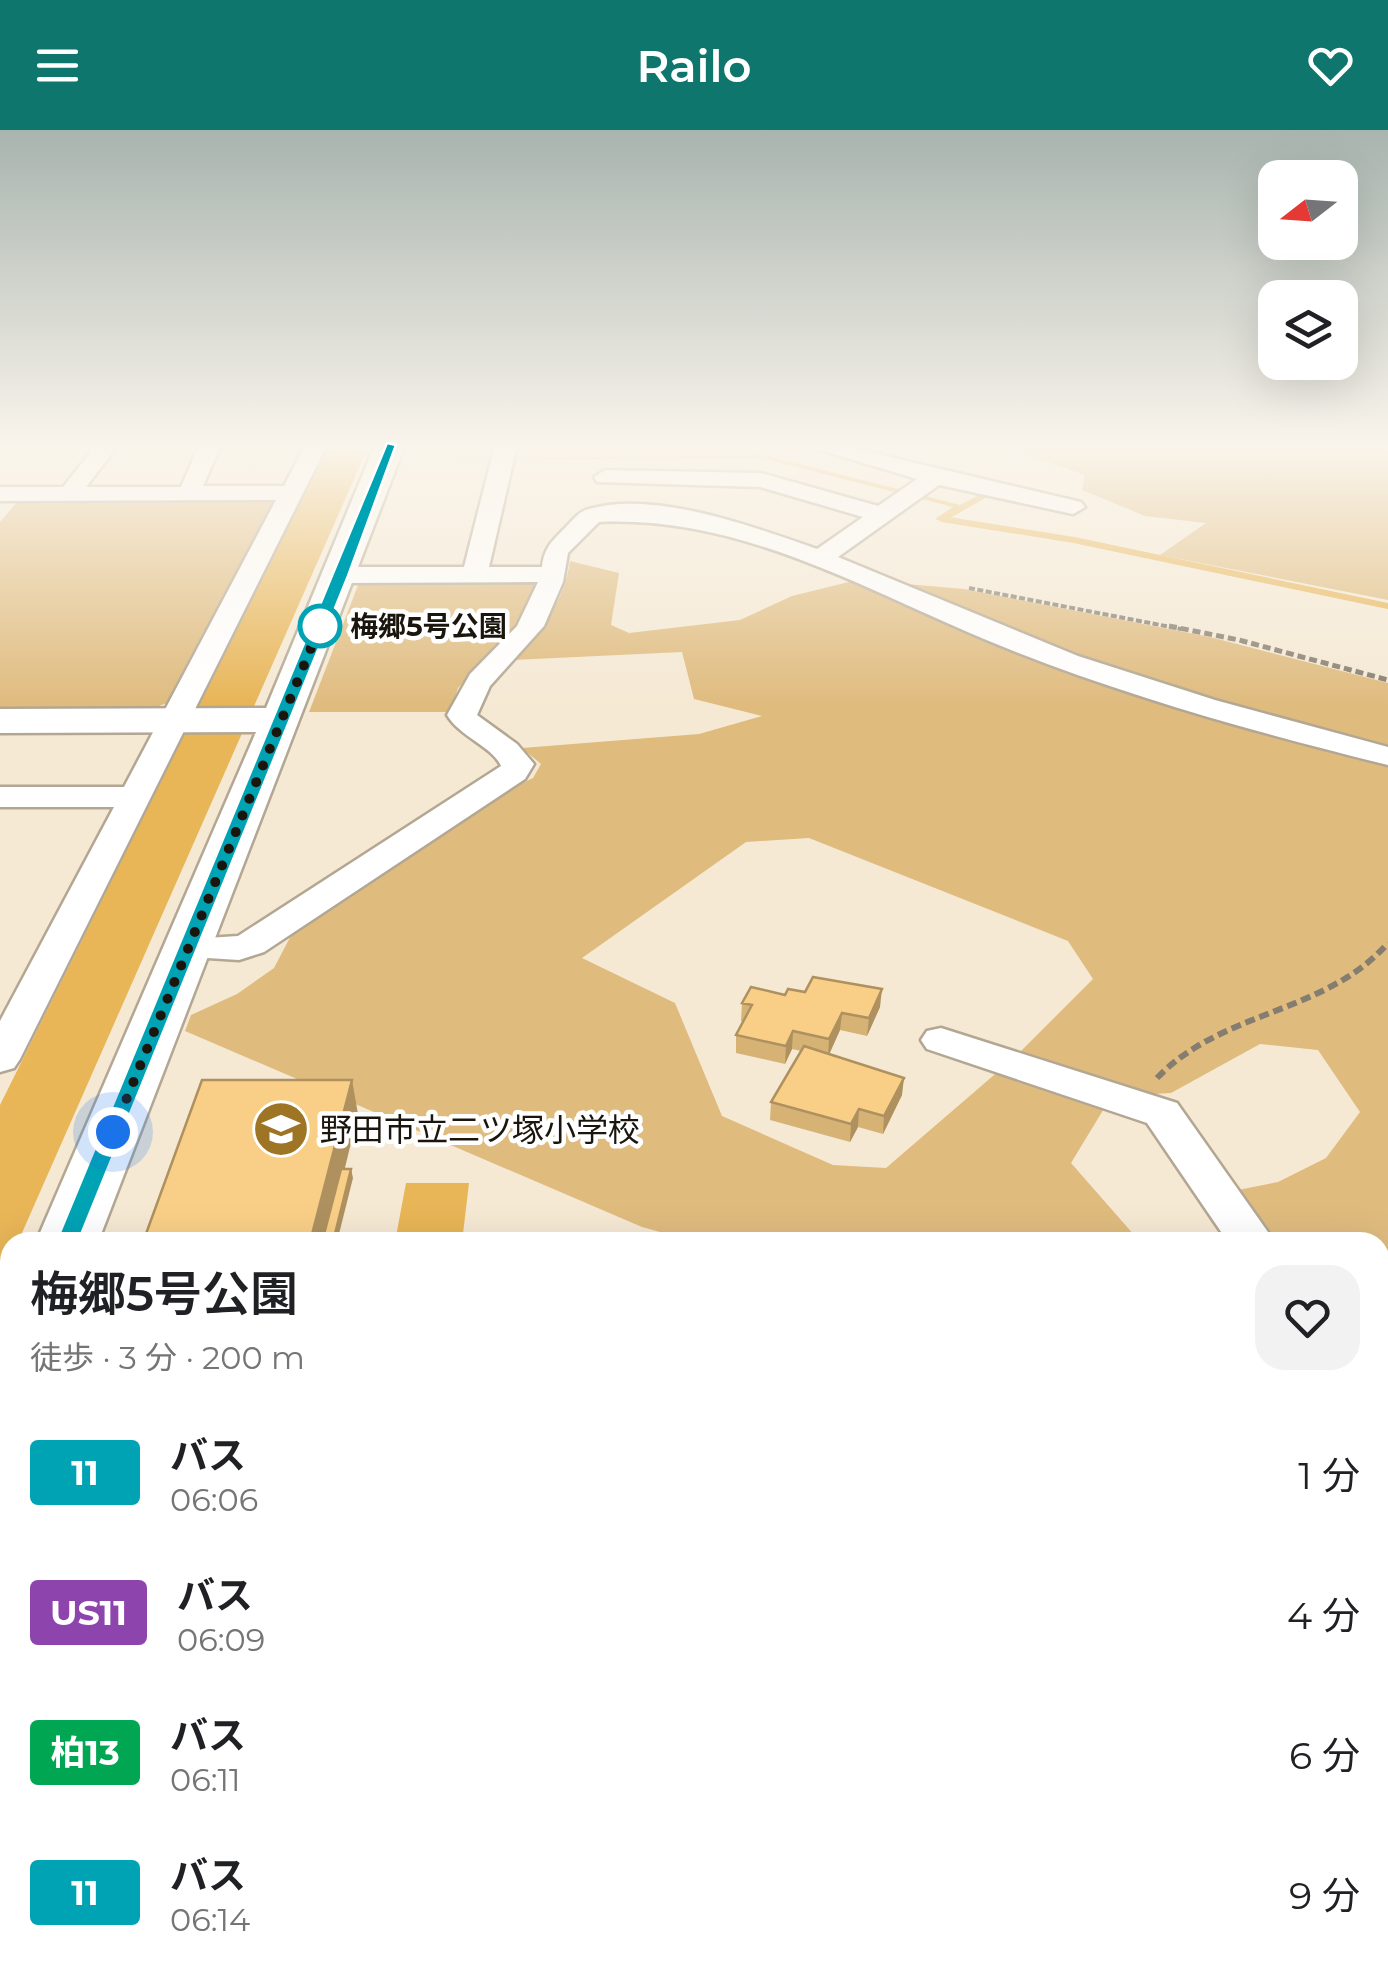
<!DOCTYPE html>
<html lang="ja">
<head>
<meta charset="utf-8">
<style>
  body { margin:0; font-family:Montserrat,"Noto Sans JP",sans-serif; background:#f2f2f2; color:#202124; height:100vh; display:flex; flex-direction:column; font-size:38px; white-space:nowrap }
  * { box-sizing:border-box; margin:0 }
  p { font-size:32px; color:#757577 }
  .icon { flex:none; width:55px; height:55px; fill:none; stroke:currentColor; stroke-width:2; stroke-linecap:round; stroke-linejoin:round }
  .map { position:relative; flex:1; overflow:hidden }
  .details { position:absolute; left:0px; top:1102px; width:1390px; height:752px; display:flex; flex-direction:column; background:#fff; border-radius:30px 30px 0 0; box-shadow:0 10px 40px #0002 }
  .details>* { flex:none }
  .badge { padding:0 20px; border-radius:8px; font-size:35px; line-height:65px }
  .needle { width:65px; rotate:253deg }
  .buttons { position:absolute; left:1258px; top:30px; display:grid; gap:20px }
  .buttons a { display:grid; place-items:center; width:100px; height:100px; border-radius:20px; background:#fff; box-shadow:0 10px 40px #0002; font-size:50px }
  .you { position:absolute; width:50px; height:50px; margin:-25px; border:8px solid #fff; border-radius:50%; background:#1a73e8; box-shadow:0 0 0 15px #1a73e833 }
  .map>.badge { position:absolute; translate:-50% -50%; box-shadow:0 0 0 5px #fff }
  .round { display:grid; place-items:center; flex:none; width:105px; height:105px; border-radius:30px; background:#f2f2f2 }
  .headline { display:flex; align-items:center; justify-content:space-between; height:170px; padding:0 30px }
  h1 { font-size:48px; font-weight:600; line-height:75px }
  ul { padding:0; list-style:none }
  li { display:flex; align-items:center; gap:30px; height:140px; padding:0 30px }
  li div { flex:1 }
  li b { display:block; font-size:38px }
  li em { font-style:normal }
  li .badge { min-width:110px; font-weight:700; text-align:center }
  header { display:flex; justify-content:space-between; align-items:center; height:130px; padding:0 30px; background:#0f766e; color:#fff; font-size:45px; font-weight:600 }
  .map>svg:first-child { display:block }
</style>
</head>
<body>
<header><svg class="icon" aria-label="menu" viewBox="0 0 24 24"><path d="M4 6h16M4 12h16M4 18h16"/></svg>Railo<svg class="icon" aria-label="heart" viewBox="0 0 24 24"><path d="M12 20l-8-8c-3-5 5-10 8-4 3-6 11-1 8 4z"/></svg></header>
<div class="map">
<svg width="1388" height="1854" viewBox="0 0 1388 1854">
  <rect width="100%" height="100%" fill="#f5e9d4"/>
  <path fill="#dfbb7e" d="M 998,315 L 1388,315 L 1388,470 L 1160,425 L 1206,393 L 1145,386 L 1082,360 L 1085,345 Z
    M 276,368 L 167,573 L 151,579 L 0,578 L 0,392 L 19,370 Z
    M 570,431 L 619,443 L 611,495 L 629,503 L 740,490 L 792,466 L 857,450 L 920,475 L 1388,629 L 1388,1259 L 1380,1252 L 1380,1112 L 1263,1112 L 1228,1062 L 1278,1052 L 1326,1028 L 1360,982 L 1318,920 L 1260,914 L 1171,963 L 1137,965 L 1013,929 L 1093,849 L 1068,811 L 809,708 L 746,712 L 582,828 L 675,873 L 722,986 L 833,1035 L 886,1038 L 1001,939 L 1108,972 L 1071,1033 L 1135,1106 L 1165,1112 L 696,1112 L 642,1097 L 185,901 L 191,885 L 237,864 L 274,838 L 296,796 L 477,675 L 533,648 L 541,634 L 522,618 L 699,604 L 762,586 L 694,569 L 682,522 L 513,530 C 541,499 564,474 570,431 Z
    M 542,449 L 531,480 L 458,558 L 450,582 L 309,582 L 360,450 Z
    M 906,454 L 964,459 L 1210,507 L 1388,553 L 1388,623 L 1131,547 L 901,456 Z"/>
  <path fill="#e8b557" d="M 329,315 L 369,315 L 18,1112 L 10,1112 L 10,1131 L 0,1153 L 0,975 Z
    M 764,325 L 960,375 L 981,364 L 989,366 L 943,392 L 935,389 L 953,377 L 761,328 L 406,330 Z
    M 406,1053 L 469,1053 L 462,1112 L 395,1112 Z"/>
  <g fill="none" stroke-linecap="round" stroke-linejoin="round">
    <path stroke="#e8b557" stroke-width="6" d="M 951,383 L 942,389 L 1074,410 L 1388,476"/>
    <g stroke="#b3a793" stroke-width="5">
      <path id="street" d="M 89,315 L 111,315 L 113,322 L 86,357 L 181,357 L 199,315 L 221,315 L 203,356 L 284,356 L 305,315 L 327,315 L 20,929 L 14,938 L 0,942 L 0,891 L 114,677 L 0,677 L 0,657 L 124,657 L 276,370 L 0,371 L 0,357 L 63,357 L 91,322 Z
        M 495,315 L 517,315 L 489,437 L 542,437 C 544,418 552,411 565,398 C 572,391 579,381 589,379 C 655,360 754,397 817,419 L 863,387 L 760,357 L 597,352 L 594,347 L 605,340 L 761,343 L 878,376 L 917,349 L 804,315 L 839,315 L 1081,372 L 1085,377 L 1073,384 L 939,355 L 838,427 L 1078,526 L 1215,570 L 1388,617 L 1388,635 C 1262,604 1136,569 1016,522 C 879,469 750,385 599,392 L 568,423 L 563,452 L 544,496 L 490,556 L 477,585 L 517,614 L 534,634 L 525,649 L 264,822 L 239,830 L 176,826 L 171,818 L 176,810 L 238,806 L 501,636 C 493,617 460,607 447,585 L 470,544 L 517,496 L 538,452 L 341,453 L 328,445 L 341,437 L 464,437 Z
        M 941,898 L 1177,973 L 1275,1112 L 1228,1112 L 1147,993 L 927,919 L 921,910 L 927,901 Z
        M 1380,1242 L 1388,1245 L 1388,1290 L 1380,1287 Z
        M 1380,1359 L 1388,1359 L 1388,1405 L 1380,1405 Z
        M 1380,1820 L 1388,1833 L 1388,1854 L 1326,1854 L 1325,1845 L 1380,1845 Z"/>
    </g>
    <g stroke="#b3a793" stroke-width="5">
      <path id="secondary" d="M 375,315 L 405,315 L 98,1112 L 36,1112 L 256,602 L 0,603 L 0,579 L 266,578 Z
        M 10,1224 L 10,1299 L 0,1303 L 0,1227 Z"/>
    </g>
    <path stroke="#857d6f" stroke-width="4" stroke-dasharray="6 2.5" stroke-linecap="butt" d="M 969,458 L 1181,499"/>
    <path stroke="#857d6f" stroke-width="5" stroke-dasharray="8 4" stroke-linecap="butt" d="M 1169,496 L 1239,510 L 1388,550"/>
    <path stroke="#857d6f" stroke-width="6" stroke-dasharray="10 5" stroke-linecap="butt" d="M 1157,948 C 1222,880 1326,884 1388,813"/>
    <use href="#street" fill="#fff" fill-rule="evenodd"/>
    <use href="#secondary" fill="#fff" fill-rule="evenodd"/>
  </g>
  <path fill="#d6b275" d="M 785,865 L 880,877 L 867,906 L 840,900 L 829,924 L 902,965 L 883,1004 L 858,997 L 850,1012 L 770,990 L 771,972 L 801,921 L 792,919 L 785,934 L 736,923 L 736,905 L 744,891 L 741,891 L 742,873 Z"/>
  <path fill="#ae915f" d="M 882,859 L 880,877 L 867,906 L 869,888 Z
    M 842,883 L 840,900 L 828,927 L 829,909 Z
    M 793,901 L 792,919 L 785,934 L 786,916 Z
    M 904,948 L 902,965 L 883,1004 L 884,986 Z
    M 352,950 L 358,984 L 327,1112 L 310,1112 Z
    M 859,979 L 858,997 L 850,1012 L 851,994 Z
    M 351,1039 L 353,1048 L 337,1112 L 333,1112 Z
    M 276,1845 L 290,1845 L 288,1854 L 275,1854 Z"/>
  <path fill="#f9cf88" stroke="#ae915f" stroke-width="2.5" d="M 813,847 L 882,859 L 869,888 L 842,883 L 829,909 L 793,901 L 786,916 L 736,905 L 752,875 L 742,873 L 751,857 L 785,865 L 788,859 L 805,862 Z
    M 804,916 L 904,948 L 884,986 L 859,979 L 851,994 L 771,972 Z
    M 202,950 L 352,950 L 310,1112 L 143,1112 Z
    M 341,1039 L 351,1039 L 333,1112 L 322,1112 Z
    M 147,1845 L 276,1845 L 275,1854 L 145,1854 Z"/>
  <linearGradient id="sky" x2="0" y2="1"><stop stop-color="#a8b4ae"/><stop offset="0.55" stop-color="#faf5ec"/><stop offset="1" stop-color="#faf5ec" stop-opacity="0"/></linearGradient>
  <rect width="1388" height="575" fill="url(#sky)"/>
  <path fill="#00a3b4" stroke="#fff" stroke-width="2.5" d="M 387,313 L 396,315 L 348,446 L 78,1112 L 67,1121 L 59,1118 L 56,1112 Z"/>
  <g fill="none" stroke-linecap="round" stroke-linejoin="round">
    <path stroke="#1a160e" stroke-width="10" stroke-dasharray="0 18" d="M 113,1002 L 320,496"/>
  </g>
  <defs>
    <g id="school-disc" transform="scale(2.875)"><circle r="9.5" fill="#9e7524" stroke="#fff"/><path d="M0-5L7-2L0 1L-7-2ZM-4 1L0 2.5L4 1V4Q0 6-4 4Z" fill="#fff"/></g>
  </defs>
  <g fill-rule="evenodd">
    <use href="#school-disc" x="281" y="999"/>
  </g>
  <circle fill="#fff" stroke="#00a3b4" stroke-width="5" cx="320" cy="496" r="20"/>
  <g text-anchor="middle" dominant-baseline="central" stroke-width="9" stroke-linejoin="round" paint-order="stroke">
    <g font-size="28" font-weight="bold" fill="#1a160e" stroke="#fff" text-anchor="start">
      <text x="350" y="496">梅郷5号公園</text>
    </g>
    <g font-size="32" fill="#1a160e" stroke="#fff" text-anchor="start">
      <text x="320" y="999">野田市立二ツ塚小学校</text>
    </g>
  </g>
</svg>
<div class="buttons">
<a><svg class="needle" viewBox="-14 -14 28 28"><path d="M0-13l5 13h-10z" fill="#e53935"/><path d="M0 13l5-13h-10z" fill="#757577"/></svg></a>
<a><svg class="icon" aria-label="layers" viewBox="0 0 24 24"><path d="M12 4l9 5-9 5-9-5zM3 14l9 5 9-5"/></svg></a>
</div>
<div class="you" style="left:113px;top:1002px"></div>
<section class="details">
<div class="headline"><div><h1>梅郷5号公園</h1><p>徒歩 · 3 分 · 200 m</p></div><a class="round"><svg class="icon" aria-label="heart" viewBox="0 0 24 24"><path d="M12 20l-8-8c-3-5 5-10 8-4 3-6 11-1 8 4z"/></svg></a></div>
<ul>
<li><span class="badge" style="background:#00a3b4;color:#fff">11</span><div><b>バス</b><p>06:06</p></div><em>1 分</em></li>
<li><span class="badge" style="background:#8e44ad;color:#fff">US11</span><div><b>バス</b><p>06:09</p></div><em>4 分</em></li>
<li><span class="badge" style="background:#00a651;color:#fff">柏13</span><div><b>バス</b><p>06:11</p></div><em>6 分</em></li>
<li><span class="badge" style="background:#00a3b4;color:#fff">11</span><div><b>バス</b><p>06:14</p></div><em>9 分</em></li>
</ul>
</section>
</div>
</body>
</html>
